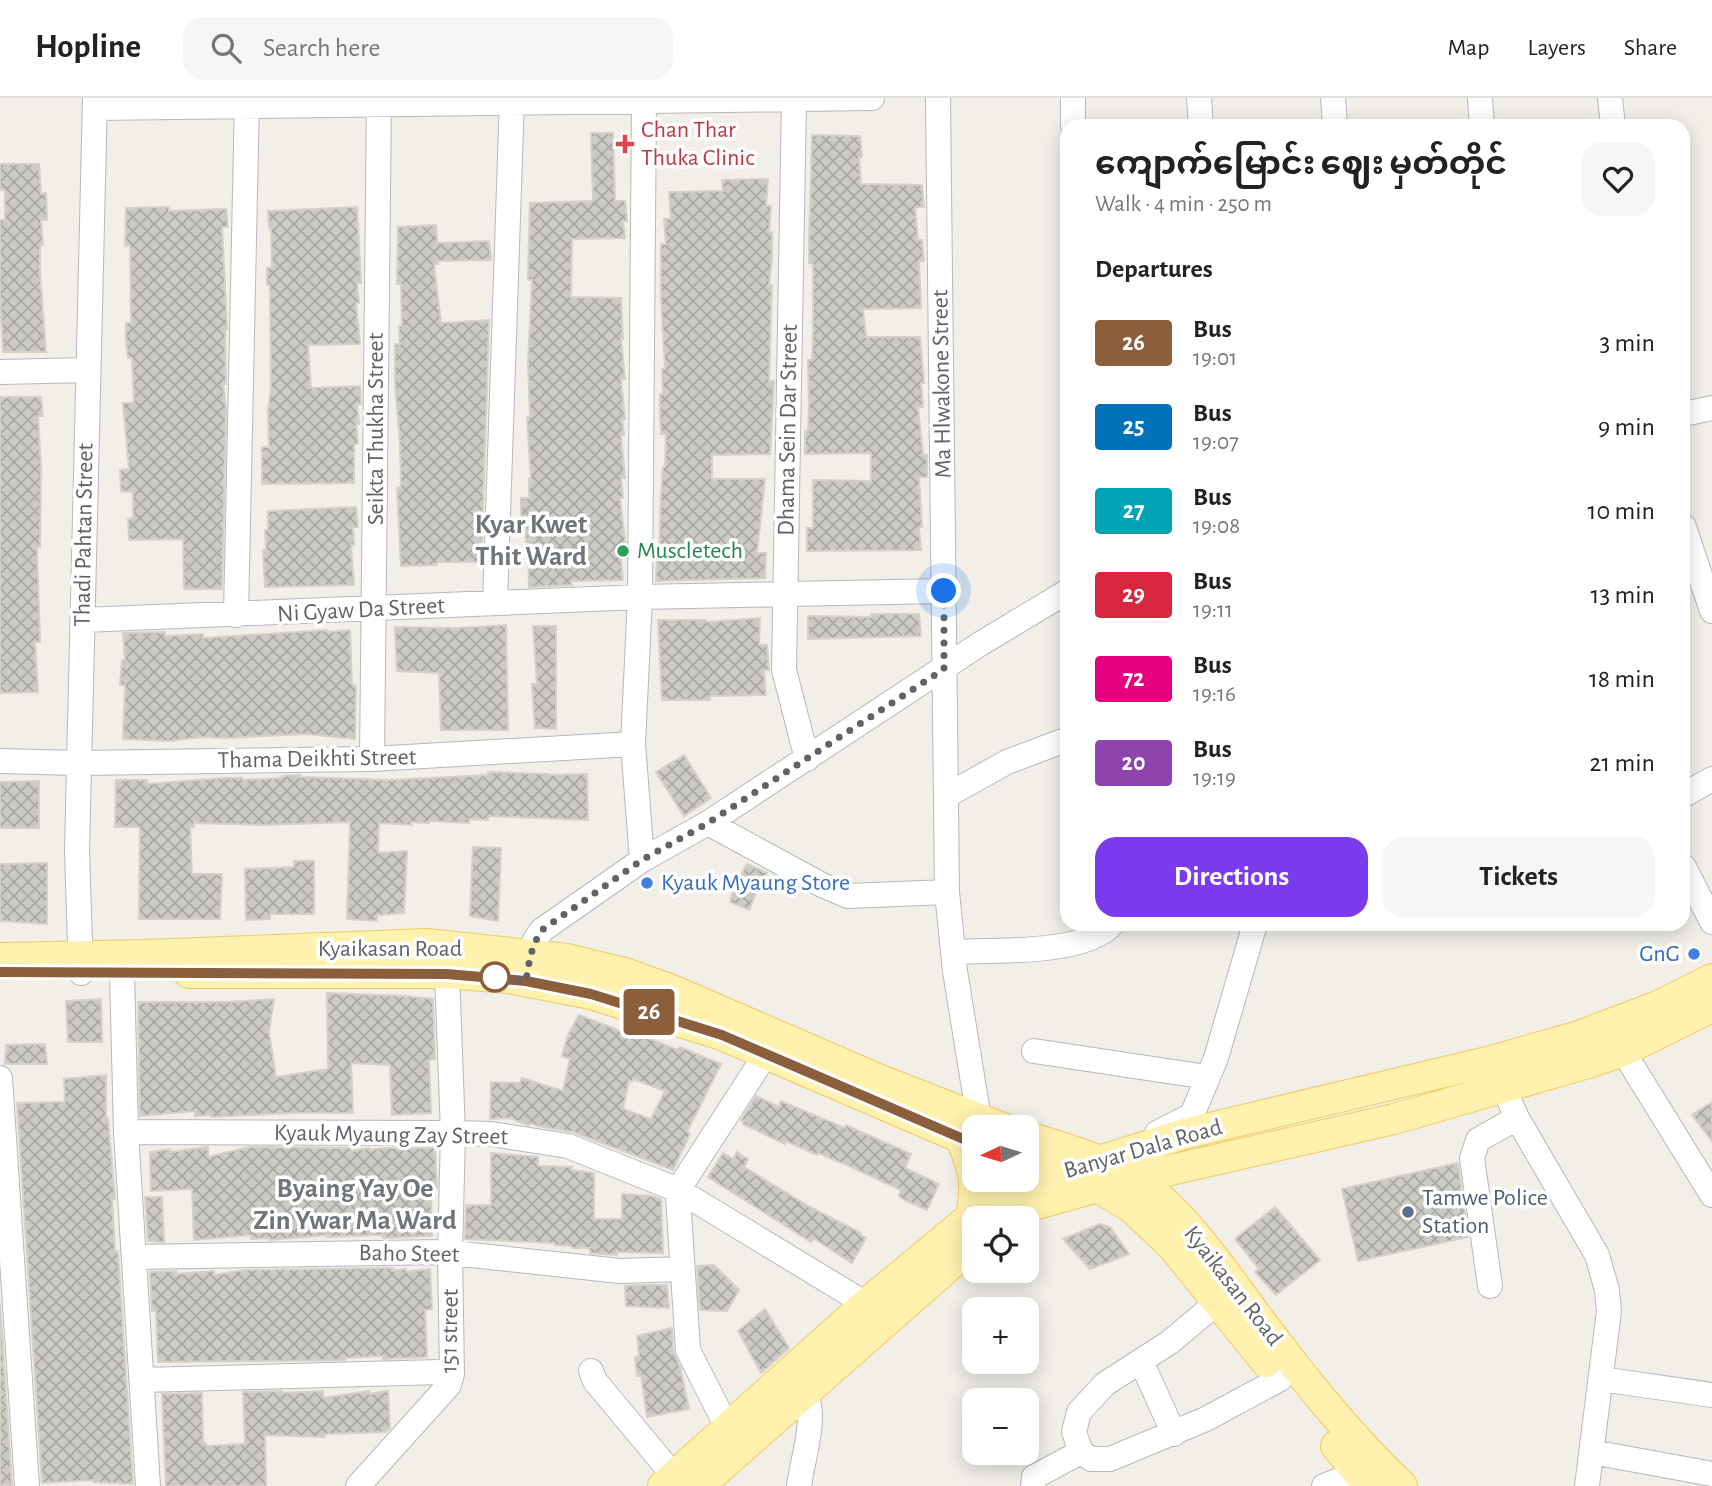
<!DOCTYPE html>
<html lang="en">
<head>
<meta charset="utf-8">
<style>
  body { margin:0; font-family:"Alegreya Sans","Noto Sans Myanmar",sans-serif; background:#f6f6f6; color:#222; height:100vh; display:flex; flex-direction:column; font-size:26px; white-space:nowrap }
  * { box-sizing:border-box; margin:0 }
  p { font-size:23px; color:#767676 }
  .icon { flex:none; width:38px; height:38px; fill:none; stroke:currentColor; stroke-width:2; stroke-linecap:round; stroke-linejoin:round }
  .map { position:relative; flex:1; overflow:hidden }
  .panel { position:absolute; left:1060px; top:21px; width:630px; height:812px; display:flex; flex-direction:column; background:#fff; border-radius:21px; box-shadow:0 4px 18px #0003 }
  .panel>* { flex:none }
  .badge { padding:0 14px; border-radius:5px; font-size:24px; line-height:46px }
  .needle { width:46px; rotate:266deg }
  .tools { position:absolute; left:962px; top:1017px; display:grid; gap:14px }
  .tools a { display:grid; place-items:center; width:77px; height:77px; border-radius:14px; background:#fff; box-shadow:0 4px 18px #0003; font-size:35px }
  .you { position:absolute; width:35px; height:35px; margin:-18px; border:5px solid #fff; border-radius:50%; background:#1a73e8; box-shadow:0 0 0 10px #1a73e833 }
  .map>.badge { position:absolute; translate:-50% -50%; box-shadow:0 0 0 4px #fff }
  h2 { padding:0 35px; font-size:26px; line-height:63px }
  .round { display:grid; place-items:center; flex:none; width:74px; height:74px; border-radius:21px; background:#f6f6f6 }
  .head { display:flex; align-items:center; justify-content:space-between; height:119px; padding:0 35px }
  h1 { font-size:33px; font-weight:700; line-height:52px }
  .primary-button { display:flex; gap:14px; margin-top:auto; padding:14px 35px }
  .primary-button a { flex:1; height:80px; border-radius:21px; background:#7c3aed; color:#fff; font-size:28px; font-weight:700; line-height:80px; text-align:center }
  .primary-button a+a { background:#f6f6f6; color:#222 }
  ul { padding:0; list-style:none }
  li { display:flex; align-items:center; gap:21px; height:84px; padding:0 35px }
  li div { flex:1 }
  li b { display:block; font-size:26px }
  li em { font-style:normal }
  li .badge { min-width:77px; font-weight:700; text-align:center }
  header { display:flex; align-items:center; gap:42px; box-sizing:border-box; height:98px; padding:0 35px; background:#fff; border-bottom:2px solid #e0e0e0 }
  header strong { font-size:33px }
  nav { display:flex; gap:38px; margin-inline-start:auto; font-size:24px }
  .search { width:490px; height:63px; background:#f6f6f6; display:flex; align-items:center; gap:18px; box-sizing:border-box; padding:0 24px; border-radius:21px; color:#767676; font-size:26px }
  .map>svg:first-child { display:block }
</style>
</head>
<body>
<header>
<strong>Hopline</strong>
<div class="search"><svg class="icon" aria-label="search" viewBox="0 0 24 24"><circle cx="10" cy="10" r="6"/><path d="M15 15l6 6"/></svg>Search here</div>
<nav><a>Map</a><a>Layers</a><a>Share</a></nav>
</header>
<div class="map">
<svg width="1712" height="1388" viewBox="0 0 1712 1388">
  <defs>
    <pattern id="building-cross-hatch" width="8" height="8" patternUnits="userSpaceOnUse" patternTransform="scale(1.75)"><rect width="8" height="8" fill="#cccac5"/><path d="M0 0l8 8M0 8l8-8" fill="none" stroke="#a9a8a4"/></pattern>
  </defs>
  <rect width="100%" height="100%" fill="#f1efe8"/>
  <path fill="url(#building-cross-hatch)" stroke="#d6d1c6" stroke-width="2" fill-rule="evenodd" d="M 591,35 L 613,35 L 615,103 L 625,103 L 627,123 L 623,123 L 625,140 L 572,141 L 571,199 L 621,200 L 623,241 L 621,241 L 625,281 L 621,281 L 625,321 L 622,321 L 624,337 L 621,337 L 625,380 L 621,380 L 623,400 L 620,400 L 626,451 L 625,460 L 621,461 L 623,482 L 571,483 L 572,487 L 529,489 L 528,443 L 526,444 L 525,421 L 521,422 L 521,400 L 529,400 L 529,381 L 531,382 L 527,319 L 530,319 L 528,267 L 532,182 L 528,182 L 530,105 L 593,103 Z
    M 812,37 L 860,38 L 862,59 L 859,59 L 861,86 L 922,87 L 924,109 L 915,109 L 918,142 L 922,142 L 924,163 L 919,163 L 921,210 L 863,211 L 866,239 L 920,239 L 924,285 L 921,285 L 923,309 L 918,309 L 923,357 L 927,357 L 927,379 L 919,379 L 922,429 L 919,429 L 921,452 L 807,453 L 807,430 L 813,430 L 813,382 L 871,383 L 871,355 L 805,356 L 805,333 L 808,333 L 809,310 L 808,262 L 812,262 L 813,239 L 813,165 L 809,165 L 809,143 Z
    M 0,66 L 39,66 L 41,96 L 46,95 L 47,122 L 41,122 L 43,147 L 40,147 L 40,175 L 46,254 L 3,254 L 0,200 L 0,122 L 5,122 L 5,92 L 0,92 Z
    M 768,81 L 766,108 L 771,108 L 769,134 L 772,134 L 772,161 L 769,187 L 772,187 L 769,283 L 774,283 L 770,356 L 712,357 L 712,381 L 765,381 L 757,455 L 766,455 L 765,480 L 656,483 L 657,458 L 659,458 L 661,398 L 663,369 L 665,369 L 666,336 L 661,336 L 660,317 L 660,296 L 663,296 L 662,271 L 665,271 L 661,200 L 661,146 L 666,146 L 664,121 L 671,121 L 669,94 L 723,93 L 722,82 Z
    M 169,109 L 169,113 L 226,111 L 228,129 L 222,129 L 227,228 L 227,231 L 225,231 L 226,286 L 223,286 L 226,311 L 222,491 L 184,491 L 183,441 L 129,442 L 128,421 L 133,420 L 133,394 L 121,393 L 120,372 L 129,371 L 123,305 L 134,305 L 132,260 L 128,260 L 126,243 L 126,225 L 131,225 L 130,148 L 125,148 L 126,110 Z
    M 357,109 L 361,185 L 357,185 L 359,205 L 356,205 L 360,246 L 310,247 L 308,249 L 311,290 L 360,288 L 361,306 L 357,306 L 359,326 L 356,326 L 358,346 L 354,346 L 354,385 L 262,386 L 262,349 L 269,349 L 268,312 L 271,291 L 270,187 L 267,187 L 267,170 L 272,170 L 271,130 L 269,130 L 268,113 Z
    M 436,127 L 437,145 L 489,143 L 491,162 L 437,163 L 438,166 L 434,166 L 441,225 L 489,222 L 482,444 L 480,444 L 481,464 L 437,464 L 437,467 L 401,468 L 397,390 L 401,389 L 400,346 L 395,285 L 395,246 L 400,246 L 399,228 L 402,228 L 401,186 L 397,186 L 398,129 Z
    M 0,299 L 41,299 L 43,318 L 38,318 L 41,370 L 40,449 L 37,449 L 40,544 L 35,544 L 38,594 L 0,595 Z
    M 356,409 L 358,429 L 353,429 L 354,447 L 351,447 L 354,487 L 265,489 L 263,452 L 266,452 L 265,432 L 268,432 L 268,413 Z
    M 871,516 L 919,516 L 921,538 L 808,541 L 808,518 L 871,519 Z
    M 760,520 L 759,547 L 767,547 L 769,572 L 764,572 L 766,597 L 710,598 L 710,602 L 662,602 L 658,522 L 706,522 L 706,524 Z
    M 506,527 L 508,632 L 441,632 L 439,575 L 397,573 L 395,529 L 457,530 Z
    M 533,528 L 556,528 L 556,631 L 535,630 L 532,586 L 537,586 Z
    M 327,532 L 327,534 L 350,532 L 352,587 L 356,588 L 355,641 L 306,636 L 226,640 L 201,639 L 170,643 L 123,641 L 125,587 L 120,587 L 122,562 L 125,562 L 123,535 L 165,534 L 165,538 L 203,536 L 203,540 Z
    M 684,657 L 711,700 L 684,718 L 656,674 Z
    M 488,674 L 549,676 L 549,677 L 587,676 L 588,722 L 488,718 L 488,722 L 469,721 L 469,725 L 429,723 L 429,725 L 411,724 L 412,727 L 379,725 L 378,755 L 407,753 L 404,815 L 377,817 L 377,823 L 347,821 L 350,724 L 263,727 L 194,725 L 194,729 L 190,729 L 192,776 L 222,776 L 220,821 L 139,821 L 140,729 L 115,729 L 116,682 L 147,682 L 147,686 L 225,680 L 242,680 L 243,682 L 279,680 L 283,678 L 300,677 L 300,679 L 390,682 L 488,677 Z
    M 39,683 L 39,730 L 0,730 L 0,684 Z
    M 473,749 L 501,750 L 498,823 L 470,818 Z
    M 294,763 L 314,763 L 314,816 L 270,816 L 270,821 L 246,822 L 245,771 L 294,769 Z
    M 47,765 L 47,826 L 0,823 L 0,766 Z
    M 747,766 L 767,775 L 757,792 L 749,812 L 730,804 L 735,787 Z
    M 327,895 L 406,898 L 433,901 L 435,961 L 429,962 L 431,1015 L 392,1017 L 390,967 L 351,965 L 353,1015 L 292,1015 L 211,1019 L 211,1017 L 195,1018 L 195,1013 L 140,1018 L 138,904 L 229,904 L 274,901 L 269,934 L 276,979 L 328,971 Z
    M 101,901 L 102,944 L 68,944 L 66,903 Z
    M 579,917 L 639,940 L 641,937 L 678,952 L 680,949 L 721,966 L 687,1034 L 690,1036 L 673,1072 L 573,1034 L 538,1028 L 530,1025 L 529,1027 L 524,1026 L 511,1020 L 490,1021 L 491,984 L 520,985 L 522,980 L 563,993 L 570,961 L 562,958 L 568,937 ZM 633,981 L 665,993 L 651,1021 L 623,1011 L 629,982 L 632,984 Z
    M 45,946 L 47,966 L 5,966 L 6,947 Z
    M 106,977 L 106,1020 L 108,1020 L 115,1101 L 112,1101 L 115,1153 L 118,1153 L 133,1386 L 94,1384 L 94,1382 L 42,1385 L 17,1005 L 65,1004 L 64,981 Z
    M 756,998 L 779,1009 L 781,1003 L 845,1030 L 846,1027 L 911,1056 L 905,1070 L 939,1086 L 927,1112 L 904,1102 L 899,1098 L 901,1092 L 851,1069 L 818,1055 L 817,1057 L 786,1043 L 785,1046 L 743,1026 L 744,1023 L 741,1022 Z
    M 1712,1004 L 1712,1043 L 1692,1017 Z
    M 208,1049 L 208,1059 L 249,1049 L 351,1050 L 351,1053 L 369,1050 L 369,1052 L 384,1050 L 435,1050 L 437,1090 L 431,1091 L 432,1138 L 383,1140 L 382,1137 L 327,1139 L 327,1137 L 270,1142 L 270,1140 L 251,1141 L 251,1137 L 194,1142 L 192,1091 L 151,1093 L 150,1054 L 170,1051 L 170,1054 Z
    M 737,1054 L 748,1061 L 744,1069 L 808,1108 L 861,1135 L 860,1137 L 866,1140 L 852,1165 L 813,1140 L 811,1144 L 708,1079 L 723,1055 L 733,1061 Z
    M 491,1055 L 538,1059 L 538,1068 L 572,1069 L 571,1072 L 594,1075 L 594,1121 L 622,1121 L 622,1096 L 652,1098 L 661,1101 L 663,1155 L 617,1154 L 617,1157 L 590,1155 L 590,1150 L 572,1150 L 572,1148 L 554,1147 L 554,1145 L 465,1141 L 466,1107 L 491,1107 Z
    M 1458,1065 L 1468,1139 L 1358,1163 L 1342,1091 Z
    M 145,1099 L 162,1099 L 164,1144 L 148,1143 Z
    M 1275,1109 L 1320,1162 L 1276,1197 L 1255,1174 L 1259,1171 L 1235,1141 Z
    M 1100,1126 L 1110,1129 L 1129,1156 L 1090,1171 L 1063,1141 Z
    M 714,1167 L 739,1192 L 727,1213 L 700,1212 L 697,1168 Z
    M 393,1170 L 393,1173 L 406,1171 L 406,1174 L 430,1171 L 432,1211 L 425,1212 L 427,1259 L 383,1261 L 383,1258 L 345,1260 L 345,1262 L 158,1264 L 156,1213 L 152,1213 L 150,1174 L 176,1173 L 176,1176 L 214,1173 L 214,1177 L 245,1172 Z
    M 641,1187 L 667,1187 L 669,1210 L 626,1208 L 625,1188 Z
    M 0,1205 L 12,1388 L 0,1388 Z
    M 765,1211 L 789,1250 L 761,1275 L 738,1233 Z
    M 672,1230 L 673,1253 L 680,1269 L 689,1311 L 647,1319 L 641,1277 L 637,1278 L 635,1259 L 639,1258 L 637,1238 Z
    M 282,1293 L 282,1295 L 323,1293 L 323,1300 L 369,1293 L 369,1296 L 388,1293 L 390,1330 L 386,1334 L 325,1336 L 325,1339 L 265,1337 L 266,1388 L 166,1388 L 162,1296 L 202,1295 L 203,1345 L 206,1345 L 206,1348 L 245,1346 L 243,1294 Z"/>
  <g fill="none" stroke-linecap="round" stroke-linejoin="round">
    <g stroke="#b5b8bc" stroke-width="26">
      <path id="minor" d="M 794,0 L 784,572 L 807,661
        M 938,0 L 947,794 L 955,873 L 979,1021
        M 1073,0 L 1073,28
        M 1199,0 L 1201,28
        M 1333,0 L 1335,28
        M 1480,0 L 1482,28
        M 1610,0 L 1613,28
        M 95,10 L 872,0
        M 0,274 L 88,272
        M 1684,316 L 1712,310
        M 1684,429 L 1712,513
        M 495,505 L 512,0
        M 236,517 L 247,0
        M 83,522 L 640,499 L 944,493
        M 372,661 L 379,0
        M 0,663 L 79,665 L 372,661 L 633,646
        M 1684,697 L 1712,681
        M 946,698 L 1007,664 L 1068,641
        M 708,725 L 822,787 L 848,798 L 947,794
        M 642,762 L 633,646 L 640,499 L 644,0
        M 1684,769 L 1712,824
        M 953,854 C 992,852 1086,857 1112,826
        M 122,874 L 126,1034 L 148,1388
        M 81,875 L 77,753 L 95,0
        M 527,875 L 535,842 L 542,832 L 585,802 L 642,762 L 708,725 L 980,546 L 1068,493
        M 1034,953 L 1207,979
        M 1623,953 L 1712,1097
        M 0,980 L 27,1388
        M 1503,988 L 1517,1020 L 1597,1157 L 1607,1192 L 1609,1213 L 1587,1388
        M 126,1034 L 453,1035 L 491,1036 L 568,1048 L 678,1092 L 866,1206
        M 1157,1035 L 1192,1017 L 1216,960 L 1255,826
        M 134,1159 L 443,1154 L 620,1173 L 682,1171
        M 1490,1188 L 1472,1060 L 1478,1042 L 1517,1020
        M 1219,1203 L 1170,1244 L 1105,1286 L 1079,1314 L 1074,1334 L 1081,1354 L 1091,1361 L 1110,1361 L 1206,1321 L 1280,1281
        M 1141,1263 L 1174,1336
        M 591,1273 L 595,1283 L 674,1378
        M 1601,1281 L 1712,1297
        M 142,1282 L 440,1274 L 452,1276
        M 798,1283 C 822,1311 803,1355 799,1388
        M 740,1343 L 728,1331 L 688,1252 L 678,1099 L 678,1092 L 766,956
        M 1592,1354 L 1712,1376
        M 358,1388 L 449,1287 L 452,1276 L 450,1155 L 453,1035 L 447,875
        M 1033,1388 L 1034,1379 L 1081,1354
        M 1324,1388 L 1358,1375"/>
    </g>
    <g stroke="#f2c960" stroke-width="32">
      <path id="major" d="M 0,860 L 146,857 L 427,846 L 567,861 L 625,875 L 672,892 L 878,981 L 1000,1029
        M 189,875 L 447,875 L 508,880 L 591,896 L 722,937 L 975,1046
        M 1027,1038 C 1057,1049 1112,1063 1137,1081 C 1184,1115 1222,1171 1256,1217 C 1301,1277 1348,1337 1402,1388
        M 961,1041 C 975,1074 977,1084 971,1119
        M 1027,1063 L 1097,1089 L 1131,1109 L 1173,1149 L 1266,1264
        M 1009,1120 L 1030,1108 L 1097,1089 L 1394,1021 L 1588,965 L 1623,953 L 1712,909
        M 1336,1348 L 1369,1388
        M 663,1388 L 866,1206 L 971,1119 L 998,1100 L 1027,1086 L 1184,1036 L 1491,963 L 1576,939 L 1658,908 L 1712,881
        M 699,1388 L 975,1145"/>
    </g>
    <use href="#minor" stroke="#fff" stroke-width="24"/>
    <use href="#major" stroke="#fff2af" stroke-width="30"/>
  </g>
  <g fill="none" stroke-linecap="round" stroke-linejoin="round">
    <g stroke="#fff" stroke-width="16">
      <path id="line" d="M 0,874 L 447,876 L 526,883 L 591,896 L 722,937 L 975,1046"/>
    </g>
    <use href="#line" stroke="#8b5e3c" stroke-width="10"/>
    <path stroke="#5f6368" stroke-width="7" stroke-dasharray="0 12.6" d="M 495,879 L 488,879 L 526,883 C 529,864 531,848 542,832 L 642,762 L 708,725 L 944,571 L 944,493"/>
  </g>
  <path fill="#e0444e" stroke="#fff" stroke-width="2.5" d="M621.5 35.5h7v7h7v7h-7v7h-7v-7h-7v-7h7z"/>
  <circle fill="#2e9e5b" stroke="#fff" stroke-width="2.5" cx="623" cy="453" r="7"/>
  <g fill="#3f7fe0" stroke="#fff" stroke-width="2.5">
    <circle cx="647" cy="785" r="7"/>
    <circle cx="1694" cy="856" r="7"/>
  </g>
  <circle fill="#fff" stroke="#8b5e3c" stroke-width="3.5" cx="495" cy="879" r="14"/>
  <circle fill="#5c6f8a" stroke="#fff" stroke-width="2.5" cx="1408" cy="1114" r="7"/>
  <g text-anchor="middle" dominant-baseline="central" stroke-width="7" stroke-linejoin="round" paint-order="stroke">
    <g font-size="24" fill="#be3a42" stroke="#fff" text-anchor="start">
      <text x="641" y="32">Chan Thar<tspan x="641" dy="28">Thuka Clinic</tspan></text>
    </g>
    <g font-size="24" fill="#5f6368" stroke="#fff">
      <text transform="translate(942 286) rotate(-91)">Ma Hlwakone Street</text>
      <text transform="translate(376 331) rotate(-90)">Seikta Thukha Street</text>
      <text transform="translate(788 332) rotate(-89)">Dhama Sein Dar Street</text>
      <text transform="translate(84 437) rotate(-89)">Thadi Pahtan Street</text>
      <text transform="translate(361 512) rotate(-3)">Ni Gyaw Da Street</text>
      <text transform="translate(317 661) rotate(-1)">Thama Deikhti Street</text>
      <text x="390" y="851">Kyaikasan Road</text>
      <text transform="translate(391 1037) rotate(1)">Kyauk Myaung Zay Street</text>
      <text transform="translate(1143 1051) rotate(-16)">Banyar Dala Road</text>
      <text transform="translate(409 1156) rotate(1)">Baho Steet</text>
      <text transform="translate(1233 1188) rotate(52)">Kyaikasan Road</text>
      <text transform="translate(450 1233) rotate(-89)">151 street</text>
    </g>
    <g font-size="24" fill="#27864d" stroke="#fff" text-anchor="start">
      <text x="637" y="453">Muscletech</text>
    </g>
    <g font-size="24" fill="#366cbe" stroke="#fff" text-anchor="start">
      <text x="661" y="785">Kyauk Myaung Store</text>
      <text x="1680" y="856" text-anchor="end">GnG</text>
    </g>
    <g font-size="24" fill="#4e5e75" stroke="#fff" text-anchor="start">
      <text x="1422" y="1100">Tamwe Police<tspan x="1422" dy="28">Station</tspan></text>
    </g>
    <g font-size="28" font-weight="bold" fill="#70757a" stroke="#fff">
      <text x="531" y="427">Kyar Kwet<tspan x="531" dy="32">Thit Ward</tspan></text>
      <text x="355" y="1091">Byaing Yay Oe<tspan x="355" dy="32">Zin Ywar Ma Ward</tspan></text>
    </g>
  </g>
</svg>
<div class="tools">
<a><svg class="needle" viewBox="-14 -14 28 28"><path d="M0-13l5 13h-10z" fill="#e53935"/><path d="M0 13l5-13h-10z" fill="#767676"/></svg></a>
<a><svg class="icon" aria-label="locate" viewBox="0 0 24 24"><circle cx="12" cy="12" r="6"/><path d="M12 2v4M12 18v4M2 12h4M18 12h4"/></svg></a>
<a>+</a>
<a>−</a>
</div>
<div class="you" style="left:944px;top:493px"></div>
<b class="badge" style="left:649px;top:914px;background:#8b5e3c;color:#fff">26</b>
<section class="panel">
<div class="head"><div><h1>ကျောက်မြောင်း ဈေး မှတ်တိုင်</h1><p>Walk · 4 min · 250 m</p></div><a class="round"><svg class="icon" aria-label="heart" viewBox="0 0 24 24"><path d="M12 20l-8-8c-3-5 5-10 8-4 3-6 11-1 8 4z"/></svg></a></div>
<h2>Departures</h2>
<ul>
<li><span class="badge" style="background:#8b5e3c;color:#fff">26</span><div><b>Bus</b><p>19:01</p></div><em>3 min</em></li>
<li><span class="badge" style="background:#0072bc;color:#fff">25</span><div><b>Bus</b><p>19:07</p></div><em>9 min</em></li>
<li><span class="badge" style="background:#00a3b4;color:#fff">27</span><div><b>Bus</b><p>19:08</p></div><em>10 min</em></li>
<li><span class="badge" style="background:#d7263d;color:#fff">29</span><div><b>Bus</b><p>19:11</p></div><em>13 min</em></li>
<li><span class="badge" style="background:#e6007e;color:#fff">72</span><div><b>Bus</b><p>19:16</p></div><em>18 min</em></li>
<li><span class="badge" style="background:#8e44ad;color:#fff">20</span><div><b>Bus</b><p>19:19</p></div><em>21 min</em></li>
</ul>
<div class="primary-button"><a>Directions</a><a>Tickets</a></div>
</section>
</div>
</body>
</html>
